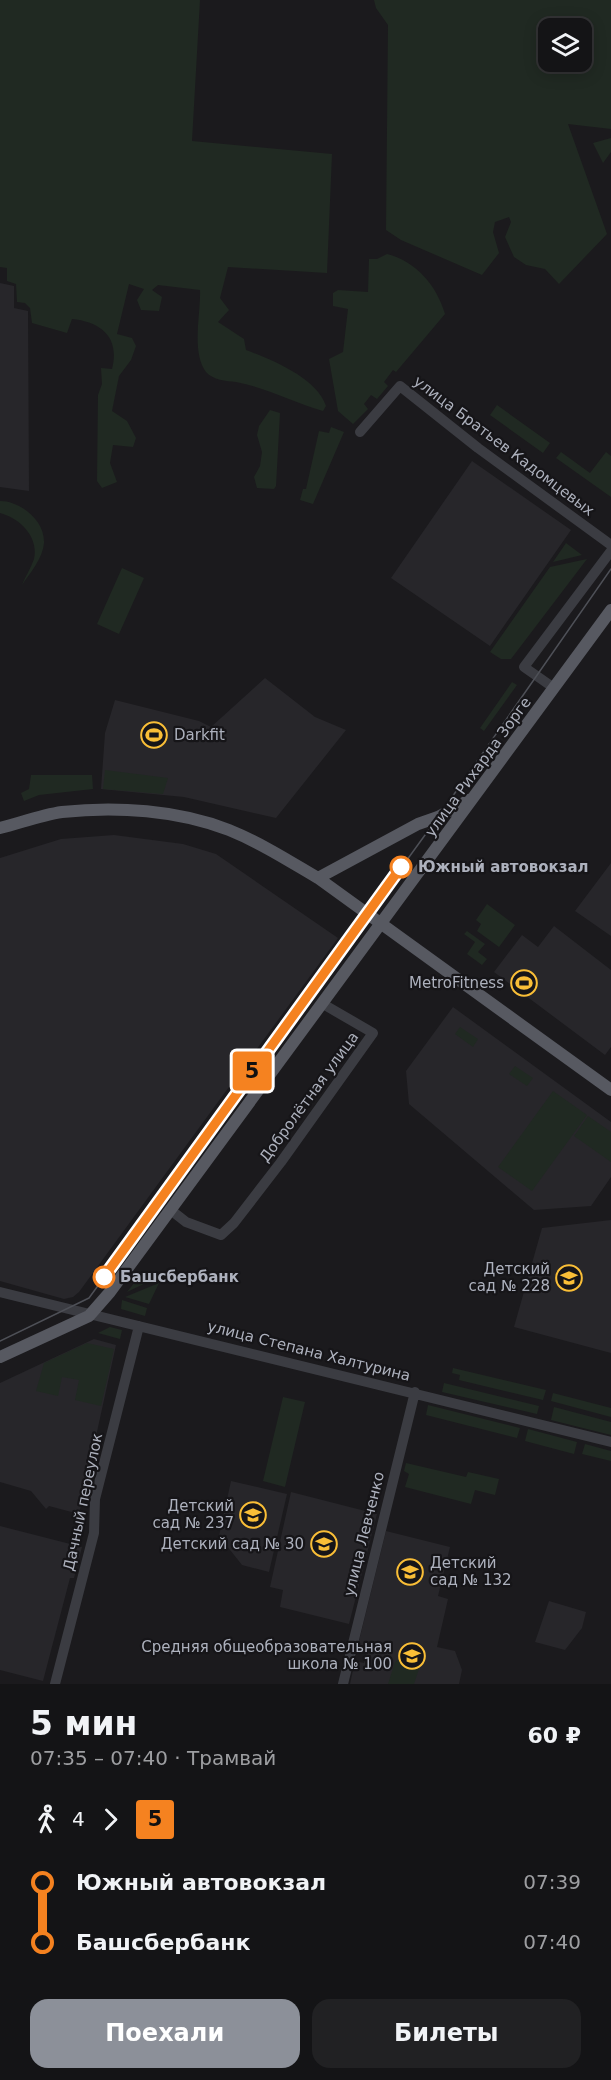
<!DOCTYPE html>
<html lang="ru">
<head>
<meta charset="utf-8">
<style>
  body { margin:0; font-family:"DejaVu Sans",sans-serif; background:#212123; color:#f1f3f6; height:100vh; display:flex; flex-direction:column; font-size:22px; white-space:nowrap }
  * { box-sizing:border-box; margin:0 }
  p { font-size:20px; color:#9d9ea1 }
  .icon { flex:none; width:33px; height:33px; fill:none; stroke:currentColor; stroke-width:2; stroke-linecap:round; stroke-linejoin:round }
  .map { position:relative; height:1684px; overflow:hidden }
  .drawer { display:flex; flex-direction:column; background:#141416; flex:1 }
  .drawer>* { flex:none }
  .badge { padding:0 12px; border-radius:4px; font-size:21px; line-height:39px }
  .tools { position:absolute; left:538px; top:18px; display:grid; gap:12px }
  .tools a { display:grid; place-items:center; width:54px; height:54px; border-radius:12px; background:#141416; box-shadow:0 3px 15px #0003,0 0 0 2px #333335; font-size:30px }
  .map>.badge { position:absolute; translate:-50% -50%; box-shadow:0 0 0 3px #fff }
  .legs { display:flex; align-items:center; gap:9px; height:66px; padding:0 30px; font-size:20px }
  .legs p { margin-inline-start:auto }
  .summary { display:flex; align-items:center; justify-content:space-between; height:102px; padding:0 30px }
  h1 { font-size:33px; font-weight:700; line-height:45px }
  .action { display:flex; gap:12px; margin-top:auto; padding:12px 30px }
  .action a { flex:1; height:69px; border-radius:18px; background:#8c9099; color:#fff; font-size:24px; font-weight:700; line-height:69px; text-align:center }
  .action a+a { background:#212123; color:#f1f3f6 }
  ul { padding:0 30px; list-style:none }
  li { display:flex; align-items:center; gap:21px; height:60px; font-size:22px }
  li i { display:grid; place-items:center; width:9px; height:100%; margin:0 8px; background:currentColor }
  li i::after { content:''; width:15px; height:15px; margin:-8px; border:4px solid; border-radius:50%; background:#141416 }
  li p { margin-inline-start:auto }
  li:first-child i { background:linear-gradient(#0000 50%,currentColor 0) }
  li:last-child i { background:linear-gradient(currentColor 50%,#0000 0) }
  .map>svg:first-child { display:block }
</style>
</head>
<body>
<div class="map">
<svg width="611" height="1684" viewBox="0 0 611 1684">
  <rect width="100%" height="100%" fill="#1b1a1d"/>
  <path fill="#27262a" d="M 0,283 L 14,286 L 14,308 L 28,311 L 29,491 L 0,487 Z
    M 472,461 L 571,530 L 490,646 L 391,578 Z
    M 265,678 L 315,717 L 346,730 L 276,818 L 184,797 L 101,789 L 105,733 L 115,700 L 199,721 L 211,727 Z
    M 114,835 L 183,844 L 216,854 L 338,938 L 79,1292 L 73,1297 L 64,1299 L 0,1281 L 0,858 L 61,839 Z
    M 611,863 L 611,936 L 575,911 Z
    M 554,926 L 611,970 L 611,1047 L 605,1055 L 494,972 L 522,935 L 538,947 Z
    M 453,1007 L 611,1122 L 611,1177 L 591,1206 L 534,1210 L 409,1104 L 406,1071 Z
    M 611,1220 L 611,1353 L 514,1327 L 542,1228 Z
    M 94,1339 L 116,1345 L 79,1514 L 49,1506 L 46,1509 L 31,1491 L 0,1482 L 0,1383 Z
    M 231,1481 L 287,1494 L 269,1572 L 242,1565 L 219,1536 Z
    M 291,1492 L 377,1514 L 349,1624 L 280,1607 L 283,1590 L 270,1587 Z
    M 0,1526 L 82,1547 L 74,1578 L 70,1578 L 43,1681 L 0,1670 Z
    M 386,1531 L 450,1547 L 438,1596 L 448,1599 L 437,1647 L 455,1651 L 462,1670 L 459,1684 L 350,1684 L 355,1661 L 364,1663 L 368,1648 L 358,1645 Z
    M 549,1601 L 586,1612 L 582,1628 L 565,1650 L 535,1642 Z"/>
  <path fill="#202922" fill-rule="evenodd" d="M 0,0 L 200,0 L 192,141 L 332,154 L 327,273 L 228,267 L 220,298 L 229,310 L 218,322 L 244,339 L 246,350 C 272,360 317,378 326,406 L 323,411 C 293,402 267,388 236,382 C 226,381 213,380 206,372 C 191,352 201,313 200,290 L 158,285 L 152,290 L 162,297 L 159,311 L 141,310 L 137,300 L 144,289 L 129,284 L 117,334 L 132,338 L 136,346 L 131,360 L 119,376 L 112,411 L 127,421 L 136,438 L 133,447 L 113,445 L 110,463 L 117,482 L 102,488 L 97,481 L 98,395 L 102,384 L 101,368 L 112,369 C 120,338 102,322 72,319 L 67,333 L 32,323 L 30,308 L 25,303 L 17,302 L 16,284 L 7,281 L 7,268 L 0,267 Z
    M 374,0 L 611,0 L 611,129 L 568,124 L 607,234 L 559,284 L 545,269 L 526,265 L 514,257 L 505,237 L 511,222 L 509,217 L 495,222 L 493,232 L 499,253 L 482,275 L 401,240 L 386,230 L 388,25 L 376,8 ZM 549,28 L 582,28 L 582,62 L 549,62 Z
    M 611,138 L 611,152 L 603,163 L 593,143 Z
    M 387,254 C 416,261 437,286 445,314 L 396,372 L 393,370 L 384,382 L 388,386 L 377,399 L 371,395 L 364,404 L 368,409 L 353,424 L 338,411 L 329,359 L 343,352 L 348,309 L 333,306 L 333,293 L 338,290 L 368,292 L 369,259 L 377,259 Z
    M 497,405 L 550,443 L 543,453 L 490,415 Z
    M 270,410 L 280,413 L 276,486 L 274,489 L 257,488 L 254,477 L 260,466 L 262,452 L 257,435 L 259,426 Z
    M 331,427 L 344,432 L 313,504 L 300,500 L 303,489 L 306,489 L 319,431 L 329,433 Z
    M 561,452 L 590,473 L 606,452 L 611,456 L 611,497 L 556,458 Z
    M 0,501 C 20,501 45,520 44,543 C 43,558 30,573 22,585 C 25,577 31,568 34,559 C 39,536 19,518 0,513 Z
    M 566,543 L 582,555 L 553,562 Z
    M 587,559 L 511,659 L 501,659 L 490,652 L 550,567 Z
    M 122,568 L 144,578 L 119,634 L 97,624 Z
    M 512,682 L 517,685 L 484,731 L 480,728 Z
    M 105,770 L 168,778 L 163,794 L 103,789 Z
    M 31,775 L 92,775 L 93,789 L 39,795 L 24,801 L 21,793 L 29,789 Z
    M 487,904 L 515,925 L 499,947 L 477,931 L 481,924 L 476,920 Z
    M 467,931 L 485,944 L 478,952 L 487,959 L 482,965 L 467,954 L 475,942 L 464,934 Z
    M 460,1027 L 478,1039 L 473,1047 L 455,1034 Z
    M 515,1066 L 533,1078 L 527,1086 L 509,1074 Z
    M 553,1091 L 587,1115 L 532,1191 L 498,1167 Z
    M 588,1116 L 611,1132 L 611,1162 L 574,1136 Z
    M 143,1272 L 149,1273 L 152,1280 L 127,1292 Z
    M 159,1283 L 149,1304 L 125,1297 Z
    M 122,1300 L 147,1308 L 145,1316 L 121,1309 Z
    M 110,1327 L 122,1330 L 120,1339 L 98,1333 Z
    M 87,1343 L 114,1349 L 101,1406 L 75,1400 L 79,1380 L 62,1377 L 58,1396 L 36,1391 L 44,1363 Z
    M 453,1368 L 546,1390 L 543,1400 L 459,1380 L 460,1375 L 452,1373 Z
    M 444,1383 L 539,1406 L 537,1414 L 442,1392 Z
    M 553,1393 L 611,1408 L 611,1417 L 551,1401 Z
    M 283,1397 L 305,1402 L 285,1487 L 263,1481 Z
    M 428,1405 L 520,1428 L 517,1438 L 426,1415 Z
    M 554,1407 L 611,1422 L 611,1435 L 551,1420 Z
    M 528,1429 L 577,1442 L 574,1454 L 525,1441 Z
    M 585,1444 L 611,1451 L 611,1461 L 582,1454 Z
    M 406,1463 L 466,1477 L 468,1472 L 499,1479 L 495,1495 L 475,1490 L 471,1504 L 405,1487 L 409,1474 L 404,1471 Z
    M 399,1659 L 416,1664 L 419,1669 L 414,1684 L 388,1684 L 395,1662 Z"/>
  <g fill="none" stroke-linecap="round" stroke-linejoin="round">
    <path stroke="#3b3c42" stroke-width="10" d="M 360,432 L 400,386 L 478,448 L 611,545
      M 554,688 L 524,667 L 611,551
      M 172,1211 L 186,1222 L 221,1235 L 234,1223 L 281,1162 L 373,1033 L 323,1004
      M 0,1292 L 611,1442
      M 55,1684 L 94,1533 L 95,1499 L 139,1326
      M 343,1684 L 415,1392"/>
    <path stroke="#575961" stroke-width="12" d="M 0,828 C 20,823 41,815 62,812 C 116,806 178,810 229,830 C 261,843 289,861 318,878 L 611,1090
      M 318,878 L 418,824 L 438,817 L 471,799
      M 0,1357 L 89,1316 L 110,1292 L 611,610"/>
    <path stroke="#4e5057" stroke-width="1.5" d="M 0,1341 L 89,1298 L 441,813 L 611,569"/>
  </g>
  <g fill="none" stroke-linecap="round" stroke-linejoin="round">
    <g stroke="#fff" stroke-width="14">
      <path id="line-1" d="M 104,1277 L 401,867"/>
    </g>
    <use href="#line-1" stroke="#f58220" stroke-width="9"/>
  </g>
  <defs>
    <g id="stadium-ring" transform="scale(1.35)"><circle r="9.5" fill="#161518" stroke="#f9be37" stroke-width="1.5"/><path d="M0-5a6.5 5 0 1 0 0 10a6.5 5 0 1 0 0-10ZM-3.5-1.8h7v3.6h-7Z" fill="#f9be37"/></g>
    <g id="school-ring" transform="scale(1.35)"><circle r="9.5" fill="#161518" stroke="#f9be37" stroke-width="1.5"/><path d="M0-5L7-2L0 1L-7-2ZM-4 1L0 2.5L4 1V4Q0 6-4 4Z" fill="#f9be37"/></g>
  </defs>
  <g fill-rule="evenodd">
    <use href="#stadium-ring" x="154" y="735"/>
    <use href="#stadium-ring" x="524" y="983"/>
    <use href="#school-ring" x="569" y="1278"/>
    <use href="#school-ring" x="253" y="1515"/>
    <use href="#school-ring" x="324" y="1544"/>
    <use href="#school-ring" x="410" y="1572"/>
    <use href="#school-ring" x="412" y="1656"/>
  </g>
  <g fill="#fff" stroke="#f58220" stroke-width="3">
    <circle cx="401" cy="867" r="10"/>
    <circle cx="104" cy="1277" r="10"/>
  </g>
  <g text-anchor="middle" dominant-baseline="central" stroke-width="4.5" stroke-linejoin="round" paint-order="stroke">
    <g font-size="15" fill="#adb1bd" stroke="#161518">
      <text transform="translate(504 446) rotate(37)">улица Братьев Кадомцевых</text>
      <text transform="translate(478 767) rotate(-54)">улица Рихарда Зорге</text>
      <text transform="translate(309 1097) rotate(-54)">Добролётная улица</text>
      <text transform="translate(309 1351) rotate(14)">улица Степана Халтурина</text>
      <text transform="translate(83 1502) rotate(-78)">Дачный переулок</text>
      <text transform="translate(364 1534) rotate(-76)">улица Левченко</text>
    </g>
    <g font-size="15" fill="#adb1bd" stroke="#161518" text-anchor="end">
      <text x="174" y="735" text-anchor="start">Darkfit</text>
      <text x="504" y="983">MetroFitness</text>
      <text x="550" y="1269">Детский<tspan x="550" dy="17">сад № 228</tspan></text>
      <text x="234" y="1506">Детский<tspan x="234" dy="17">сад № 237</tspan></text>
      <text x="304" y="1544">Детский сад № 30</text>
      <text x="430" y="1563" text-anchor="start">Детский<tspan x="430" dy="17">сад № 132</tspan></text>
      <text x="392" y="1647">Средняя общеобразовательная<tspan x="392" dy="17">школа № 100</tspan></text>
    </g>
    <g font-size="15" font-weight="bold" fill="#adb1bd" stroke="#161518" text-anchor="start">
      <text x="418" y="867">Южный автовокзал</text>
      <text x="120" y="1277">Башсбербанк</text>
    </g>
  </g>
</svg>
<div class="tools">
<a><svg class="icon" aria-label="layers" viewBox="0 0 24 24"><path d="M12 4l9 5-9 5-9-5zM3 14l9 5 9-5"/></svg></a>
</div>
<b class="badge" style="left:252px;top:1071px;background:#f58220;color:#111">5</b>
</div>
<section class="drawer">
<div class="summary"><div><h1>5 мин</h1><p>07:35 – 07:40 · Трамвай</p></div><b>60 ₽</b></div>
<div class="legs"><svg class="icon" aria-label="walk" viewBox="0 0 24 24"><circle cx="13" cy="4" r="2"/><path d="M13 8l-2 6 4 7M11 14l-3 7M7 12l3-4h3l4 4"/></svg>4<svg class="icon" aria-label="forward" viewBox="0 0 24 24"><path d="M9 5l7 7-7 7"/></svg><b class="badge" style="background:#f58220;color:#111">5</b></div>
<ul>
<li><i style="color:#f58220"></i><b>Южный автовокзал</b><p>07:39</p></li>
<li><i style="color:#f58220"></i><b>Башсбербанк</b><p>07:40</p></li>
</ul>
<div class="action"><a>Поехали</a><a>Билеты</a></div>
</section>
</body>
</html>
